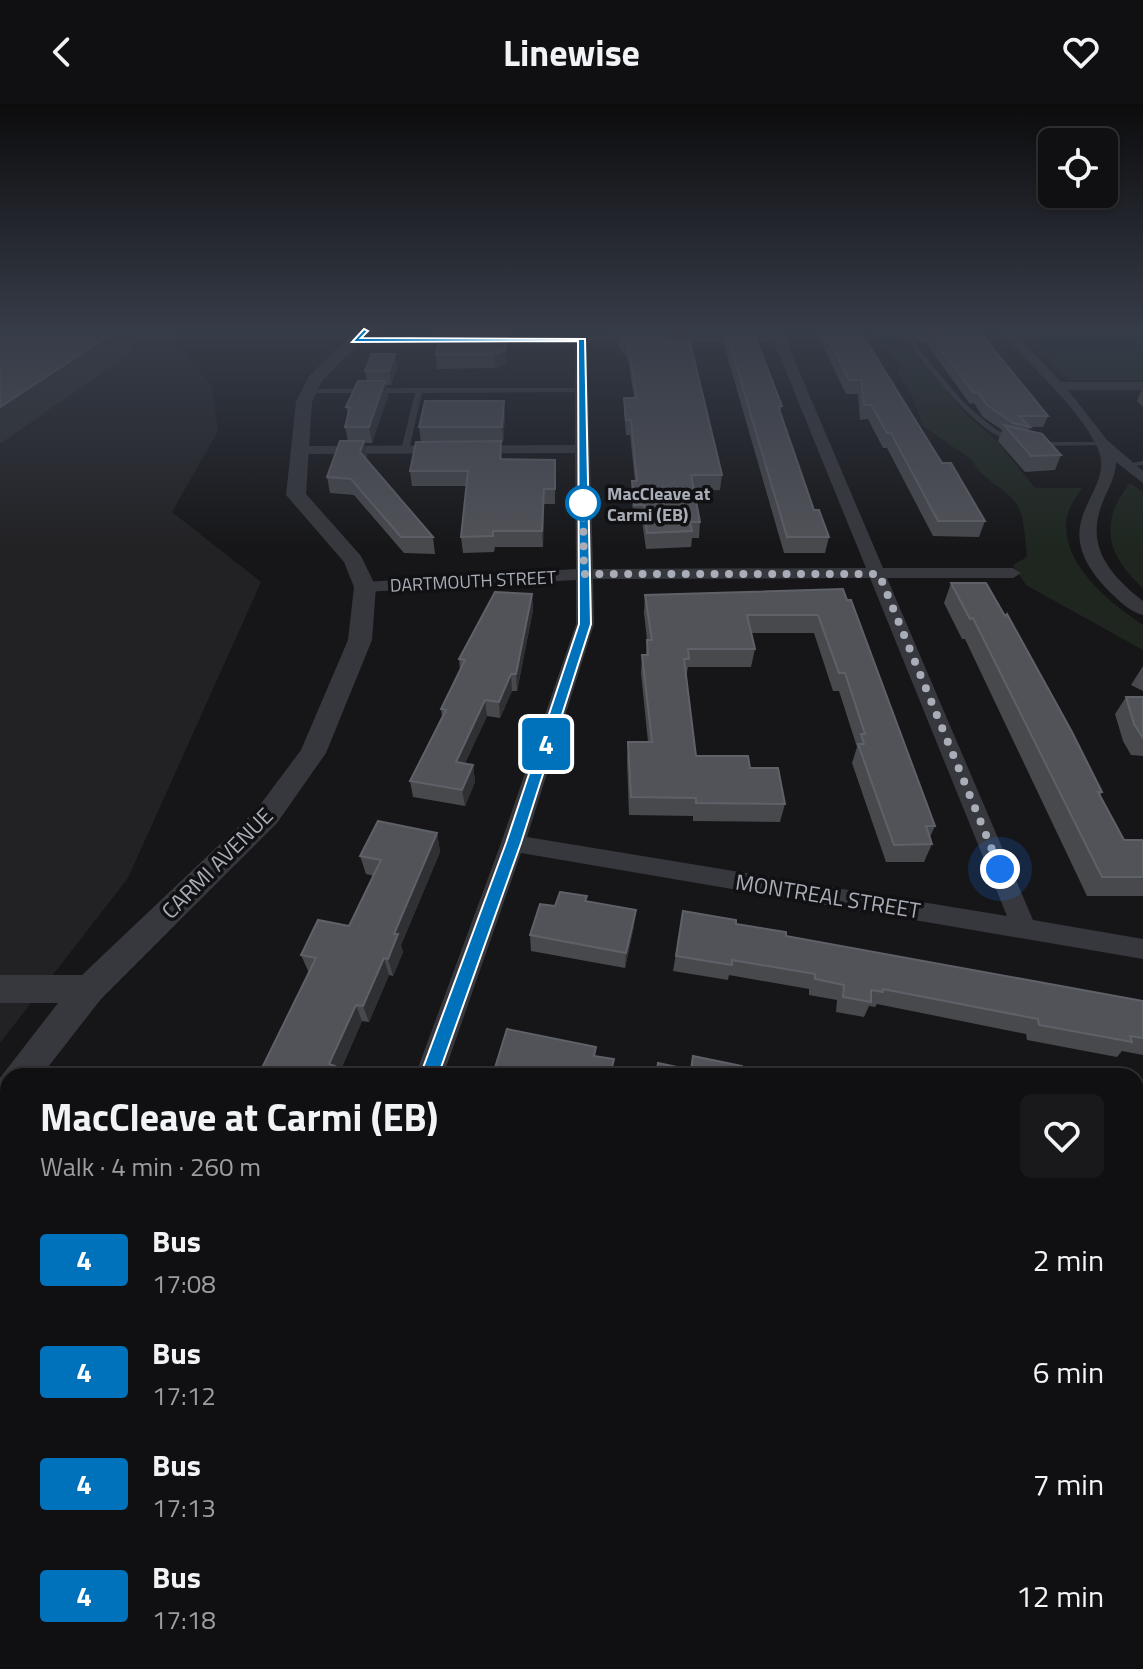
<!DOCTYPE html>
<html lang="en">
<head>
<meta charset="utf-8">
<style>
  body { margin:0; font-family:"Titillium Web",sans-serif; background:#19191b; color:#f1f3f6; height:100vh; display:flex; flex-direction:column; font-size:30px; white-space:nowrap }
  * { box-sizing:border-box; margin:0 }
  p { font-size:26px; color:#9c9d9f }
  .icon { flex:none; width:44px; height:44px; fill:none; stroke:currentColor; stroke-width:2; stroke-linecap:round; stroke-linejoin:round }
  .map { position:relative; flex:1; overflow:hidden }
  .panel { position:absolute; left:0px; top:964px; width:1144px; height:602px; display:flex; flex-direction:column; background:#101012; border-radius:24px 24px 0 0; box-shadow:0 2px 6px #0004,0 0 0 2px #303032 }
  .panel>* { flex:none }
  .badge { padding:0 16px; border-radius:6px; font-size:28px; line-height:52px }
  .buttons { position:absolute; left:1038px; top:24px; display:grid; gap:16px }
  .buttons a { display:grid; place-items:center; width:80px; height:80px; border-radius:12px; background:#101012; box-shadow:0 2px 6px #0004,0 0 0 2px #303032; font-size:40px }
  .you { position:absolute; width:40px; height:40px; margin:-20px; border:6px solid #fff; border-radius:50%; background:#1a73e8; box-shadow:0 0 0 12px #1a73e833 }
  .map>.badge { position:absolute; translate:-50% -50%; box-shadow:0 0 0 4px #fff }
  .round { display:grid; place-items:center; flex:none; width:84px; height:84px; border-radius:12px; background:#19191b }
  .summary { display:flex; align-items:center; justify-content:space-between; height:136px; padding:0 40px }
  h1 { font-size:38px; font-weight:700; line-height:60px }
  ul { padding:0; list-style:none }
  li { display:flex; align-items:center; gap:24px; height:112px; padding:0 40px }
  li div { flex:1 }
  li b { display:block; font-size:30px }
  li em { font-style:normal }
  li .badge { min-width:88px; font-weight:700; text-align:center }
  header { display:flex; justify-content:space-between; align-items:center; height:104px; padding:0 40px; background:#101012; font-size:36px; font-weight:700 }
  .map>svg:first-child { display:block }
</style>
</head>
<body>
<header><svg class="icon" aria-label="back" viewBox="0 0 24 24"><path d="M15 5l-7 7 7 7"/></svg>Linewise<svg class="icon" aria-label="heart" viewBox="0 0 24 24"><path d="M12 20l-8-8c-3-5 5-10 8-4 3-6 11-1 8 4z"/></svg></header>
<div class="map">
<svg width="1143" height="1565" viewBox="0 0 1143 1565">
  <rect width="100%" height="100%" fill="#161618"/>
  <path fill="#222225" d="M 0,227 L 178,227 L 173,235 L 212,283 L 218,327 L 172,408 L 261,478 L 128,774 L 0,939 Z"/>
  <path fill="#1e261f" d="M 871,227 L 896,227 L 968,312 L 999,339 L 1035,384 L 1082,384 C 1074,396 1065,409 1066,424 C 1068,466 1112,500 1143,521 L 1143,546 L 1026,481 L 1013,461 L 1027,453 C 1025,438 1025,415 1018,402 C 1006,383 981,376 972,356 L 923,322 L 912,292 L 897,268 L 900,263 Z
    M 1023,227 L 1143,227 L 1143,276 L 1068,276 Z
    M 1130,379 L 1143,388 L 1143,484 C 1107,452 1098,418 1130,379 Z"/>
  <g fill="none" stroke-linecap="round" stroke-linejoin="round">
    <path fill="#37383d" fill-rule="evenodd" d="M 899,227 L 905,227 C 937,265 968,314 1014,335 L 1014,337 C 979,335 921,255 899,227 Z
      M 419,284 L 582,284 L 585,286 L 582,288 L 422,289 L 409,346 L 405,348 L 401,346 L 415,289 L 309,289 L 306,287 L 309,285 Z
      M 1105,338 L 1109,340 L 1107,341 L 1038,342 L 1034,340 L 1038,338 Z
      M 1143,357 L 1143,361 L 1126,363 L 1122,361 Z"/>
    <path fill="#37383d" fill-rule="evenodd" d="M 770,227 L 782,227 L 883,464 L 1013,464 L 1021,469 L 1013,474 L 887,474 L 1033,816 L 1143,835 L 1143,855 L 521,749 L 443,972 L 415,972 L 501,739 L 576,520 L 576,476 L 365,488 L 356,483 L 365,478 L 576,465 L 575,349 L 299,350 L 292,346 L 299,342 L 575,341 L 575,239 L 354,241 L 350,239 L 350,235 L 772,231 ZM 774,238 L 866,464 L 593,465 L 587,239 ZM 870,474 L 1007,812 L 527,733 L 594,520 L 593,475 Z
      M 1001,227 L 1013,227 L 1061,278 L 1143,278 L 1143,286 L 1068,286 L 1107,336 L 1143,367 L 1143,379 L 1116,358 C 1116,373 1107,386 1102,400 C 1085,443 1111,472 1143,497 L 1143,511 C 1129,508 1114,492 1104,482 C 1043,415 1117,389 1098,345 C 1080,304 1030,263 1001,227 Z
      M 1136,1209 L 1143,1211 L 1143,1245 L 1136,1243 Z
      M 261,1558 L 303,1558 L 302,1565 L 260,1565 Z"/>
    <path fill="#37383d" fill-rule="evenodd" d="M 356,227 L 371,227 L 322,277 L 312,298 L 306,390 L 361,452 L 376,483 L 372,536 L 326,649 L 277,719 L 101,895 L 41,972 L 8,972 L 8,1011 L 0,1014 L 0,974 L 58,899 L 0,899 L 0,871 L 82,871 L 257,705 L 301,646 L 348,536 L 354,483 L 344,458 L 286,391 L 296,298 L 309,272 Z"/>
  </g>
  <path fill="#47494d" d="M 444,227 L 509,227 L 509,230 L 507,231 L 507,243 L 505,260 L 495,264 L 437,265 L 436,251 Z
    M 607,227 L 662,227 L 668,238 L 722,371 L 720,386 L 694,387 L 700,418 L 699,434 L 692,434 L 691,443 L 646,445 L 642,417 L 633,417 L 632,392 L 632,377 L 635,377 L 630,331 L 626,331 L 624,308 L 624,294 L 634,294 L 628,255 L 618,242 L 618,229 L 609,230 Z
    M 718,227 L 753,227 L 782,302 L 780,309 L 814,406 L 829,433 L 825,449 L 784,449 L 724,241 L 726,228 L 718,228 Z
    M 816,227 L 860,227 L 942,359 L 985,417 L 979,433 L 933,432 L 887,344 L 883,344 L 868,315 L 860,316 L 858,290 L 846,290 Z
    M 911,227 L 979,227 L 1048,312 L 1043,323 L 1030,323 L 1029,327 L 1061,351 L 1055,366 L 1025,368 L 998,337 L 1002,326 L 983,313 L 974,299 L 970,300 L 926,239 L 918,238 Z
    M 395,250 L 397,264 L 391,281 L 386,281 L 388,292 L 372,339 L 364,339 L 367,353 L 366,355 L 433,433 L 435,450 L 404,449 L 354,391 L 330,389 L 327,373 L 348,337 L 345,323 L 348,312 L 346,303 L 367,277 L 365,267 Z
    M 1143,283 L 1143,303 L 1137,297 Z
    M 505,312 L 503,338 L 501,338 L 502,355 L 555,356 L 555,400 L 544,400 L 543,443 L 495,443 L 494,448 L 463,449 L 461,433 L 467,382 L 412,382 L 410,367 L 421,338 L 419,323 Z
    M 951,479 L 1102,688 L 1100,692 L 1124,736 L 1143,736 L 1143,792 L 1087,792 L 965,535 L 962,535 L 944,499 Z
    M 843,485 L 935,722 L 930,733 L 932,740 L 924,758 L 886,758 L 852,659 L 857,643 L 839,587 L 833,587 L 814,529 L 751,529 L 755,545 L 751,563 L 688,563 L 686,574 L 696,652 L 750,664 L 785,700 L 780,718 L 693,717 L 693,712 L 629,711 L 627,656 L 628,638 L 648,638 L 641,569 L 642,551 L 646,551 L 647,536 L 644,509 L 645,491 Z
    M 532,490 L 533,506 L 517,587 L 512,587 L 500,614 L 487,612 L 465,659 L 473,661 L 475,678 L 465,702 L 413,693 L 410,677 L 442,613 L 441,605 L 460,567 L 459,555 Z
    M 1143,562 L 1143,587 L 1131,581 Z
    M 1126,593 L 1143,593 L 1143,652 L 1131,651 L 1123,637 L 1115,610 Z
    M 437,729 L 440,748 L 401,841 L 403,848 L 393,872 L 389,871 L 369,918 L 362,917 L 339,970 L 258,972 L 309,869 L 301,851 L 349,822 L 374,772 L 366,770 L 360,752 Z
    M 587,797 L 634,822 L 625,864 L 531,847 L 530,831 L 555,802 Z
    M 683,807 L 786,832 L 1143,897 L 1143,951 L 1122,947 L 1117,953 L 1027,936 L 1026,930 L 877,900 L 875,903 L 869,902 L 864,913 L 836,908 L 837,896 L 809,891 L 809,885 L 729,871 L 728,876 L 673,867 Z
    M 1136,1052 L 1143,1053 L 1143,1131 L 1136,1129 Z
    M 1136,1323 L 1143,1324 L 1143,1410 L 1136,1408 Z
    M 748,1558 L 880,1558 L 879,1565 L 748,1565 Z"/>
  <path fill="#2f3033" d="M 116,227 L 126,227 L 133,247 L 0,340 L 0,303 Z
    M 507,229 L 507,243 L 505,260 L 495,264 L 494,250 Z
    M 395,250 L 397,264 L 391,281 L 389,267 Z
    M 385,277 L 388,292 L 372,339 L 369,323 Z
    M 504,297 L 505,312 L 503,338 L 502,323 Z
    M 364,337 L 367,353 L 363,364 L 360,348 Z
    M 544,385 L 544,400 L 543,443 L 542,427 Z
    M 532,490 L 533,506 L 517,587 L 516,570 Z
    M 511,570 L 512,587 L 500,614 L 499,598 Z
    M 485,596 L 487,612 L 458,675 L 456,658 Z
    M 473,661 L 475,678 L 465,702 L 462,686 Z
    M 437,729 L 440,748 L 401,841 L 403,848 L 393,872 L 388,855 L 394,830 Z
    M 636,806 L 634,822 L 625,864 L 626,849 Z
    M 384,854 L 389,871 L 369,918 L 363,902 Z
    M 356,901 L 362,917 L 339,970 L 340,972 L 331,972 L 329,960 Z
    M 149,1558 L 172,1558 L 170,1565 L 147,1565 Z"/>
  <path fill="#525359" stroke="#5f6168" stroke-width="2" d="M 0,227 L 116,227 L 0,303 Z
    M 726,227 L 753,227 L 782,302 L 778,302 L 814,406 L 819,406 L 829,433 L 787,433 Z
    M 825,227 L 860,227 L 942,359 L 951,359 L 985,417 L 938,417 L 891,329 L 887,329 L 871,301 L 864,301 L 861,276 L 849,276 Z
    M 921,227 L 979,227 L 1048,312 L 1019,312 L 1030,323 L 1013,319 L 987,301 L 978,288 L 973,288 L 929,229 Z
    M 618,228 L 665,228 L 668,238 L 690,238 L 722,371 L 691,371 L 700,418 L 690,418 L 692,427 L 647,429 L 644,401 L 634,401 L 632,377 L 637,377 L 631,316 L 626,316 L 624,294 L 637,294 L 628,241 Z
    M 441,229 L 507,229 L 505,246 L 494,250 L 436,251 Z
    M 372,250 L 395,250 L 389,267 L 365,267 Z
    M 358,277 L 385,277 L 369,323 L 345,323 L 350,303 L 346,303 Z
    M 425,297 L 504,297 L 502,323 L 419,323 Z
    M 1004,321 L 1042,330 L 1061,351 L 1031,352 Z
    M 340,337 L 364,337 L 360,348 L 433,433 L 401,433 L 351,375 L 327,373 Z
    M 501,337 L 500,355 L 555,356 L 555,385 L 544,385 L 542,427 L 493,427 L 493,432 L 461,433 L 468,367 L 410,367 L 416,338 Z
    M 951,479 L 986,479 L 1005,512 L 1007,510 L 1072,628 L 1102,688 L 1098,688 L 1124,736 L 1143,736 L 1143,773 L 1102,773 L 973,514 L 970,515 Z
    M 843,485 L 847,496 L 851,496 L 935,722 L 926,722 L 932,740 L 894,741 L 858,640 L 864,640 L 861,630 L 865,630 L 845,569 L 839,569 L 818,511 L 747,511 L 755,545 L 688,545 L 689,555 L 684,555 L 696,652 L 748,652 L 750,664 L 778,664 L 785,700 L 696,699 L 696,694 L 631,693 L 628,638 L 652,638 L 642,551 L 648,551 L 647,536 L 652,536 L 645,491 Z
    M 495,488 L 532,490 L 516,570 L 511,570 L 499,598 L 485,596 L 456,658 L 473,661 L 462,686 L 410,677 L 446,606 L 441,605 L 465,556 L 459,555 Z
    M 1126,593 L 1143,593 L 1143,634 L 1134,620 Z
    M 378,717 L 437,729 L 394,830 L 398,830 L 388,855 L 384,854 L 363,902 L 356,901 L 329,960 L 335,962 L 331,972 L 258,972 L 316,854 L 301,851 L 318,816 L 349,822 L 381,756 L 360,752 Z
    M 560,788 L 587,792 L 585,797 L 636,806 L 626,849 L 530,831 L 540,800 L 555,802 Z
    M 683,807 L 736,816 L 736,820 L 786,828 L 786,832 L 1143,897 L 1143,934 L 1130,932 L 1132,938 L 1039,921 L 1038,915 L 883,885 L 883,888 L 871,886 L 871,898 L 843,893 L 844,881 L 815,875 L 815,870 L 732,856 L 732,861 L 676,852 Z
    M 507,925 L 596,943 L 594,952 L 614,955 L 610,972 L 501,972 L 493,970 Z
    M 693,952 L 742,962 L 741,972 L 656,972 L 658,959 L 691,966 Z
    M 807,969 L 822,972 L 807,972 Z
    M 1136,1052 L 1143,1053 L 1143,1114 L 1136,1112 Z
    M 1136,1323 L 1143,1324 L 1143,1400 L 1136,1398 Z
    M 8,1555 L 8,1558 L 149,1558 L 147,1565 L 4,1565 Z
    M 448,1558 L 707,1558 L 706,1565 L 551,1565 L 526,1558 L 525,1565 L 474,1565 Z
    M 759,1558 L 880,1558 L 879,1565 L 758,1565 Z"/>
  <linearGradient id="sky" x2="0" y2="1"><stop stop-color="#0c0c0d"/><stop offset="0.51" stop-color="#363c48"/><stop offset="1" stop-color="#363c48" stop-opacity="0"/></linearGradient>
  <rect width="1143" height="446" fill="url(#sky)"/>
  <path fill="#0072bc" stroke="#fff" stroke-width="2" d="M 364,225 L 368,227 L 361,234 L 585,235 L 591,520 L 521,739 L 438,972 L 436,978 L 429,980 L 423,978 L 420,972 L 506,739 L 579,520 L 578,237 L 352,238 Z"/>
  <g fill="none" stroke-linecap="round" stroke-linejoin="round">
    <path stroke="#a8adb8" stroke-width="8" stroke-dasharray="0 14.4" d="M 583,399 L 584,470 L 879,470 L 1000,765"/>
  </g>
  <circle fill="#fff" stroke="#0072bc" stroke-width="4" cx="583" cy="399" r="16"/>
  <g text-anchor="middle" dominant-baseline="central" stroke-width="7" stroke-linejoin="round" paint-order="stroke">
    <g font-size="18" font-weight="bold" fill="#a8adb8" stroke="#111113" text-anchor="start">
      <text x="607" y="389">MacCleave at<tspan x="607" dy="21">Carmi (EB)</tspan></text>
    </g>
    <g font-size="18" fill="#a8adb8" stroke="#111113">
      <text transform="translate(473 477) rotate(-3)">DARTMOUTH STREET</text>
    </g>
    <g font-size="22" fill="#a8adb8" stroke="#111113">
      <text transform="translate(217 759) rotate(-45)">CARMI AVENUE</text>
      <text transform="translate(828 792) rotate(9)">MONTREAL STREET</text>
    </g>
  </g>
</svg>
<div class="buttons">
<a><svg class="icon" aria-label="locate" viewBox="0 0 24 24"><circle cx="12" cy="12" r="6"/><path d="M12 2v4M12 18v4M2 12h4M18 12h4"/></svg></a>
</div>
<div class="you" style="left:1000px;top:765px"></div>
<b class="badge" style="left:546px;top:640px;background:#0072bc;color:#fff">4</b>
<section class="panel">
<div class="summary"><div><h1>MacCleave at Carmi (EB)</h1><p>Walk · 4 min · 260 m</p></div><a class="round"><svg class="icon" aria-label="heart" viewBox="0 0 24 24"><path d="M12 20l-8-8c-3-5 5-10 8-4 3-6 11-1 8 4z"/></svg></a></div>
<ul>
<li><span class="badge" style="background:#0072bc;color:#fff">4</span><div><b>Bus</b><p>17:08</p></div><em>2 min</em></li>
<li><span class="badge" style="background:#0072bc;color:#fff">4</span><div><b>Bus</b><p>17:12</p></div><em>6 min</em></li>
<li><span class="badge" style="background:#0072bc;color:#fff">4</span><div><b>Bus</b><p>17:13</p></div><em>7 min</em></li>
<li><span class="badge" style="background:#0072bc;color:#fff">4</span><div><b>Bus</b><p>17:18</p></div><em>12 min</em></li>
</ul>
</section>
</div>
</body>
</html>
